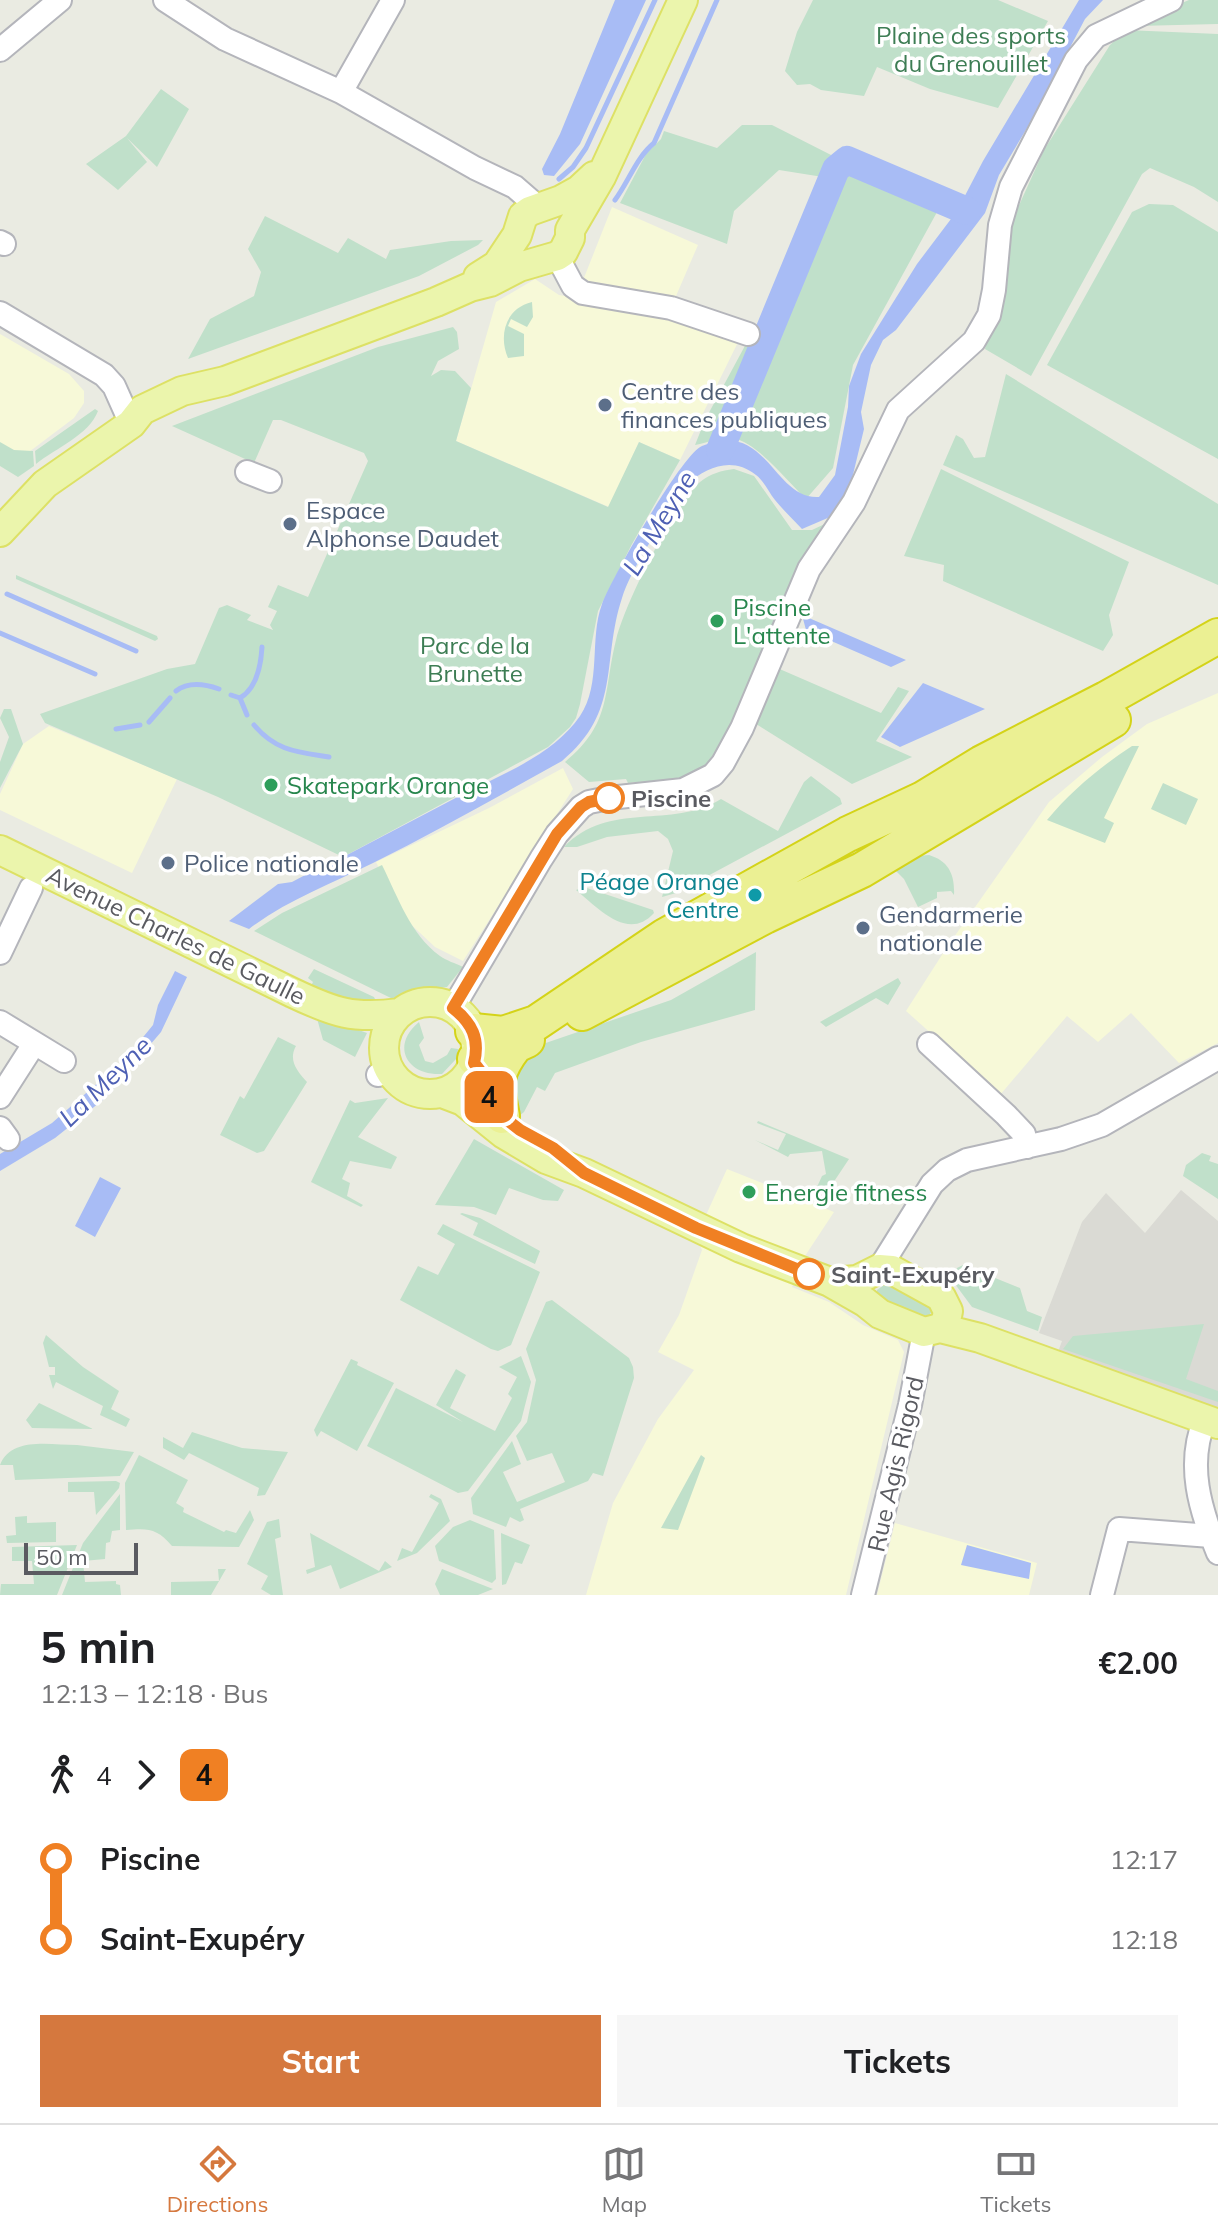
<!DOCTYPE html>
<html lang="en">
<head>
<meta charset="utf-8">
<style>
  body { margin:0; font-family:Mulish,sans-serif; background:#f6f6f6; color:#202124; height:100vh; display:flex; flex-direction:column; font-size:30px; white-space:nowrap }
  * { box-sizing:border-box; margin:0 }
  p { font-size:26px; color:#757577 }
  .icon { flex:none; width:44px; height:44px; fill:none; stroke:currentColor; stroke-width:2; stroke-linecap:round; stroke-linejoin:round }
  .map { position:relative; height:1595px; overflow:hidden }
  .details { display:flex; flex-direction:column; background:#fff; flex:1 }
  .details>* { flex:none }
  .badge { padding:0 16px; border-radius:12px; font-size:28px; line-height:52px }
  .scale { position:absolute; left:24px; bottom:20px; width:114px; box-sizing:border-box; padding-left:8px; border:4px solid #5a5b61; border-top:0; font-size:22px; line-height:28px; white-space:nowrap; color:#5a5b61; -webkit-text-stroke:6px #fff; paint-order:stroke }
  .map>.badge { position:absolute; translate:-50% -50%; box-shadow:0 0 0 4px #fff }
  .legs { display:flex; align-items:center; gap:12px; height:88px; padding:0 40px; font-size:26px }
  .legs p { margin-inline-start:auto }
  .overview { display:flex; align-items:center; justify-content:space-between; height:136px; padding:0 40px }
  h1 { font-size:44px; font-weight:700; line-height:60px }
  .cta { display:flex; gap:16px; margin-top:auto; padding:16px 40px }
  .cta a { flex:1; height:92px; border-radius:0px; background:#d5783e; color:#fff; font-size:32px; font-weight:700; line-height:92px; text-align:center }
  .cta a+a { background:#f6f6f6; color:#202124 }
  ul { padding:0 40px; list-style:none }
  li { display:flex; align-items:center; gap:28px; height:80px; font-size:30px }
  li i { display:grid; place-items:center; width:12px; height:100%; margin:0 10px; background:currentColor }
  li i::after { content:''; width:20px; height:20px; margin:-10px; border:6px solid; border-radius:50%; background:#fff }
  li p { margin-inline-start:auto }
  li:first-child i { background:linear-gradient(#0000 50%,currentColor 0) }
  li:last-child i { background:linear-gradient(currentColor 50%,#0000 0) }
  .tabs { display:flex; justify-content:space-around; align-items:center; height:112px; border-top:2px solid #e0e0e0; background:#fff; font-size:22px; color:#757577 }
  .tabs a { display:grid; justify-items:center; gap:4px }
  .tabs .current { color:#d5783e }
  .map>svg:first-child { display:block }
</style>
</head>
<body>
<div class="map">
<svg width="1218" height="1595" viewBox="0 0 1218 1595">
  <rect width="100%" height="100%" fill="#eaebe2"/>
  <path fill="#f7f9d8" d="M 612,207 L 698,245 L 673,303 L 745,328 L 680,460 L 639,442 L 609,507 L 456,441 L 496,302 L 535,279 L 559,295 L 576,298 Z
    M 0,334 L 69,374 L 84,391 L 84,403 L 74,418 L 17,461 L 0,452 Z
    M 1218,693 L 1218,1043 L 1179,1063 L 1131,1013 L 1098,1042 L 1067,1016 L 1000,1095 L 906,1011 L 947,947 L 1049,802 L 1102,757 L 1147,724 Z
    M 49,726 L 177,779 L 132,873 L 0,810 L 0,794 L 23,744 Z
    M 563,768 L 573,789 L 463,961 L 435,947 L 402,916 L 376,862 L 489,808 Z
    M 727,1169 L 834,1212 L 805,1256 L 792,1287 L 829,1302 L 863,1325 L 898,1340 L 904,1352 L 846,1595 L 586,1595 L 613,1503 L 658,1419 L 694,1370 L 658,1352 L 679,1315 L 702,1250 L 696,1237 Z
    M 895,1523 L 1037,1563 L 1029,1595 L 877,1595 Z"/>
  <path fill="#dadad4" d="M 1181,1190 L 1218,1221 L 1218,1409 L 1058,1352 L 1062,1341 L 1039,1333 L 1082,1222 L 1106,1193 L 1145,1233 Z"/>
  <path fill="#c0e0ca" d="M 813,0 L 998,0 L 1048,21 L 998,108 L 930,89 L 877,67 L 864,96 L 821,90 L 810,84 L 797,85 L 785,71 L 797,32 Z
    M 1189,0 L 1218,0 L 1218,24 L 1137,26 L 1137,22 Z
    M 1126,30 L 1218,34 L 1218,202 L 1194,187 L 1150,168 L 1142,174 L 1031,376 L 985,349 L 1006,234 L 1044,150 L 1110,45 Z
    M 161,89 L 189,109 L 157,167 L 127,138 L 147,162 L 118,190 L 86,164 L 126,136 Z
    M 742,125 L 772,125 L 835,157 L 823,177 L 779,170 L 734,211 L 727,244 L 620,203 L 646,154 L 661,139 L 664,131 L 717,148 Z
    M 848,164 L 942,203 L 853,365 L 833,468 L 806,499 C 787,481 758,443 733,438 C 723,436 706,443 695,445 L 705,420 L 747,342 L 771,336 L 827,216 L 837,173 Z
    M 1149,204 L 1173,205 L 1218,232 L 1218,459 L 1047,365 L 1132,212 Z
    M 265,216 L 338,253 L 348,238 L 386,259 L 390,250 L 451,241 L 483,240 L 478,245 L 419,276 L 188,359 L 210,319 L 254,296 L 261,272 L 248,249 Z
    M 532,302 L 533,317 L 527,327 L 511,319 L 508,326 L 524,334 L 524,356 L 508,358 C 498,335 506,308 532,302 Z
    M 453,327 L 457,332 L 459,349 L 438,361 L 431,376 L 441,370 L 455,371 L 471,388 L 456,441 L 608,507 L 639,442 L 680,460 L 632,544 L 598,611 L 580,704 L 576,718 L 570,727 L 548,747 L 343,857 L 218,797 L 45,723 L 40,714 L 167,669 L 195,664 L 219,608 L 227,605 L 251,615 L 247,620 L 273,630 L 270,625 L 277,611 L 268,607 L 278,585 L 308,597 L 368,461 L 364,453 L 281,420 L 273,420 L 254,463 L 172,426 L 378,347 Z
    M 1006,374 L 1218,504 L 1218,585 L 943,465 L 956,435 L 963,439 L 974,458 L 985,457 Z
    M 95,409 L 98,411 C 89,435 56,448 36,464 L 35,451 Z
    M 0,442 L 14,450 L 33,451 L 34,466 L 18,477 L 0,466 Z
    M 734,469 L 754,476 L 792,530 L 812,530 L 829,522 C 785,573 745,758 689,777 C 676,781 644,781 628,783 L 626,779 L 589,782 L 565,762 C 612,723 603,693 616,640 C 624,605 674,505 700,482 C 711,473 721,471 734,469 Z
    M 941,469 L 1129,562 L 1109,615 L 1113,635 L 1103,651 L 943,581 L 944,565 L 904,556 Z
    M 16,575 L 157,636 L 158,639 L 155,641 L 16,579 Z
    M 775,667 L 881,713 L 898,687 L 909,691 L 876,741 L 912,757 L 852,784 L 753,722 Z
    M 4,709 L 11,709 L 23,744 L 0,788 L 0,762 L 9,737 L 0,718 Z
    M 1132,746 L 1139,746 L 1104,818 L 1114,823 L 1105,843 L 1047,820 C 1071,791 1100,767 1132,746 Z
    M 811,776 L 840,798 L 842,804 L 676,893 L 662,897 L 673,851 L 668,839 L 658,831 L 607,837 L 577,847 L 564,847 C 609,800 671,830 721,799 L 778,831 L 804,782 Z
    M 1163,783 L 1198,799 L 1186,825 L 1151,809 Z
    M 929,855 C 949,861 955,875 954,895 L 951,891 L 937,892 L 937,898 L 918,907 L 904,879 L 893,868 L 917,856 Z
    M 382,865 C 398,897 410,934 440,956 C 447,961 455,963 463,967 L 447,987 L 421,991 L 397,1001 L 254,931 L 282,913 Z
    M 584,887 L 653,910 L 654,913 C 628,942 598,908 576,890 Z
    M 756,952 L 755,1010 L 641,1042 L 555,1073 L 545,1091 L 537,1087 L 524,1112 L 519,1116 L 511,1105 L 506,1070 L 537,1046 L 671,1000 Z
    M 314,969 L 374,997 L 380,1009 L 309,990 L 313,982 L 308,978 Z
    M 898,978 L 901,983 L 888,1005 L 876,998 L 826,1027 L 820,1022 Z
    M 316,1015 L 367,1033 L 355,1057 L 323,1040 Z
    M 419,1022 L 424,1038 L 419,1045 L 425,1061 L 433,1063 L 447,1055 L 451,1048 L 458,1049 L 457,1058 L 442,1074 C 407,1076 390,1046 419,1022 Z
    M 278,1037 L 296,1046 C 288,1060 297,1071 307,1082 L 264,1151 L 257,1153 L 220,1135 L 240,1096 L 244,1099 Z
    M 388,1098 L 358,1137 L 397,1157 L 391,1169 L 350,1161 L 342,1179 L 350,1183 L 347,1196 L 363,1205 L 361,1207 L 311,1182 L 350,1100 L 355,1103 Z
    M 758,1121 L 849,1159 L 829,1189 L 819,1190 L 817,1187 L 822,1176 L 826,1174 L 822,1151 L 790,1154 L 788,1157 L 755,1140 L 778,1150 L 786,1134 L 757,1123 Z
    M 474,1139 L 564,1190 L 558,1201 L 543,1200 L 509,1188 L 496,1215 L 474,1207 L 435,1205 Z
    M 1202,1153 L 1211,1156 L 1209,1161 L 1218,1164 L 1218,1199 L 1183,1176 L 1186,1165 Z
    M 462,1213 L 480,1218 L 540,1251 L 535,1264 L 473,1235 L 478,1223 L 460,1214 Z
    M 443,1224 L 540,1272 L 511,1345 L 498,1351 L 491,1349 L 400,1300 L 418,1266 L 438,1275 L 455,1244 L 437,1234 Z
    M 963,1265 L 1020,1288 L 1027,1311 L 1042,1317 L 1038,1331 L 972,1307 L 952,1280 L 957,1268 Z
    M 888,1282 L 928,1303 L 933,1310 L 928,1317 L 921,1317 L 884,1303 L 877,1294 L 877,1290 Z
    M 552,1300 L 629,1358 L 633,1367 L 634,1378 L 603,1476 L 593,1473 L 588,1481 L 520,1509 L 524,1520 L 520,1522 L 510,1517 L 506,1527 L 473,1514 L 471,1498 L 512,1441 L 521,1464 L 503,1472 L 517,1502 L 565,1482 L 552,1453 L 527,1461 L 516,1436 L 527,1422 L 536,1380 L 526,1349 L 546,1302 Z
    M 1204,1324 L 1186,1379 L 1218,1391 L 1218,1402 L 1063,1349 L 1073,1336 Z
    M 46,1335 L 83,1367 L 119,1391 L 111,1409 L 130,1419 L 126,1427 L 100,1415 L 103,1406 L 56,1382 L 53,1389 L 49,1375 L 55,1375 L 55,1367 L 49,1367 L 43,1343 Z
    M 521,1356 L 531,1382 L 521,1421 L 468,1491 L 458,1493 L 367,1446 L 396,1388 L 463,1422 L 436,1405 L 456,1369 L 466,1375 L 450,1408 L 495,1431 L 512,1398 L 508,1394 L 517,1377 L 499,1367 Z
    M 351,1359 L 358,1362 L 357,1365 L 394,1383 L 357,1451 L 321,1431 L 317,1437 L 314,1430 Z
    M 39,1403 L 93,1429 L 32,1428 L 26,1420 Z
    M 192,1432 L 242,1448 L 288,1452 L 265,1495 L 257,1496 L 259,1488 L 189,1453 L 184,1460 L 163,1448 L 163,1437 L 183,1448 Z
    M 77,1445 L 134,1452 L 120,1476 L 15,1480 L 13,1465 L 0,1465 C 11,1436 51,1445 77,1445 Z
    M 139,1455 L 188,1480 L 176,1503 L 184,1508 L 183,1512 L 224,1532 L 226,1530 L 236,1533 L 250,1510 L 254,1520 L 239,1547 L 172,1546 C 157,1528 148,1528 126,1530 L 125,1483 Z
    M 701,1455 L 705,1458 L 678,1530 L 661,1528 Z
    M 116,1481 L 120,1483 L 119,1488 L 96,1515 L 94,1492 L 68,1492 L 68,1482 Z
    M 120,1494 L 120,1530 L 112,1531 L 110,1542 L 106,1543 L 105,1559 L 83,1561 L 85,1582 L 116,1581 L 116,1584 L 120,1585 L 121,1595 L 62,1595 L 83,1543 Z
    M 431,1494 L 441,1499 L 450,1521 L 417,1553 L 397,1561 L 402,1548 L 412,1552 L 439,1503 L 429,1497 Z
    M 27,1516 L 27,1523 L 56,1522 L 56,1542 L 7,1543 L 6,1536 L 16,1535 L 15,1517 Z
    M 279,1519 L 281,1537 L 275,1539 L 283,1595 L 271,1595 L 261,1589 L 268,1576 L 247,1564 L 267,1522 Z
    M 470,1520 L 494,1530 L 496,1579 L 492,1583 L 439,1561 L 435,1546 L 453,1527 Z
    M 310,1533 L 379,1571 L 385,1561 L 392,1567 L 340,1589 L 331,1565 L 307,1574 L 306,1570 L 315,1567 Z
    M 501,1533 L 530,1545 L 522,1564 L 515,1562 L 506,1584 L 502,1585 Z
    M 77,1545 L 57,1595 L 0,1595 L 1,1584 L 34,1584 L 32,1561 L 12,1561 L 12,1547 Z
    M 218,1569 L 226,1569 L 211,1595 L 171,1595 L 171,1582 L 219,1581 Z
    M 442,1569 L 493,1589 L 478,1595 L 440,1595 L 435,1584 Z"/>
  <path fill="#a8bcf5" d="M 615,0 L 646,0 L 580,144 L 554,176 L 544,175 L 542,169 L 560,134 Z
    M 1079,0 L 1103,0 L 1085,19 L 1033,118 L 999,175 L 985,213 L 896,330 L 883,340 L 871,365 L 861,412 L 864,429 L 850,487 L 830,517 L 802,529 C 793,519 783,510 775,500 C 769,493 764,481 756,475 C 732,456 707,467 687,484 C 667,518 634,561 622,598 C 601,662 622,711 562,761 C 499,796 437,831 373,863 C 331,884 287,900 249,929 L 229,921 L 278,884 L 292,882 C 310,872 329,864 347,855 C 386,834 426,814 465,793 C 504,774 555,753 580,716 C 602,683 589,639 602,604 C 611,579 682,454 702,446 C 767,418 773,500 819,497 L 835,475 L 848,407 L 849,386 L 861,354 L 917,264 L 957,211 L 983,161 Z
    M 802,615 L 906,660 L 891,667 L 806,630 Z
    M 923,683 L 985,709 L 900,747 L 881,737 Z
    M 175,971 L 187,977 L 161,1032 L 104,1099 L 55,1138 L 0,1171 L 0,1154 L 52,1123 L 126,1058 L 153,1025 L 158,1005 Z
    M 100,1177 L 121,1188 L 95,1237 L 75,1226 Z
    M 967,1545 L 1031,1563 L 1029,1579 L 961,1565 Z"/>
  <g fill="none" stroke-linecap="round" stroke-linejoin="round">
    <path stroke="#a8bcf5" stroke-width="5" d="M 559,179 L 573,167 L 586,148 L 655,0
      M 615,200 C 629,181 636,158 654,143 L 717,0
      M 7,594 L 136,651
      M 0,633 L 95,674
      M 176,691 C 189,681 205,684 219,689
      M 231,695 L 240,698 C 257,688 261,665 262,647
      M 240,698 L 247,715
      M 149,722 L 170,698
      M 254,725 C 276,751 297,752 329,757
      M 116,729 L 140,725"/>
    <path stroke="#a8bcf5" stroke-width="28" d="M 720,450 L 836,169 L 847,160 L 967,211"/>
    <g stroke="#b4b5bb" stroke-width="26">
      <path id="minor" d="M 165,0 L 225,39 L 341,92 L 475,168 L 515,187 L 538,207
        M 0,50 L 60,0
        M 341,92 L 393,0
        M 0,242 L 4,244
        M 557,256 L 573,286 L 583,293 L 671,308 L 748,334
        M 0,313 L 104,375 L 114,386 L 131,424
        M 247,472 L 270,481
        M 0,953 L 31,888
        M 453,1008 L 541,859 L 557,834 L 581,807 L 589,802 L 609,798 L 683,790 L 713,775 L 723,763 L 742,728 L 809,569 L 854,502 L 898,410 L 974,341 L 989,315 L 994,290 L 1000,225 L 1011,187 L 1076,60 L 1096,36 L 1171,0
        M 0,1022 L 64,1061
        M 929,1044 L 1006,1115 L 1024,1134 L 1027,1147
        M 378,1075 L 389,1069
        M 0,1097 L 34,1044
        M 0,1128 L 8,1139
        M 879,1269 L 932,1184 L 947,1170 L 967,1160 L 1061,1139 L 1102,1125 L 1218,1058
        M 1205,1419 C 1186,1464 1200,1510 1218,1553
        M 863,1595 L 910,1405 L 924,1332
        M 1102,1595 L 1119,1529 L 1211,1536"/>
    </g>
    <g stroke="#dde165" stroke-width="32">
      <path id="major" d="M 478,277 L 497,265 L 517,235 L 523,216 L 530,211 L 561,200 L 579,190 L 594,176
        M 0,532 L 45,484 L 131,424 L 142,410 L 182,391 L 225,381 L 436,302 L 470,287 L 490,282 L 519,267 L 557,256 L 563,252 L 570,238 L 570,230 L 601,177 L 683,0
        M 0,850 L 293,993 C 335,1013 353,1019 400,1013
        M384 1048a46 46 0 1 1 92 0a46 46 0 1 1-92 0Z
        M 442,1093 L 463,1101 L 504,1134 L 546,1159 L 584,1173 L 741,1248 L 830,1282 L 865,1302 L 880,1314 L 924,1332 L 940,1328 L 980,1338 L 1218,1424
        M 830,1282 L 857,1280 L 879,1269 L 892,1270 L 941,1297 L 948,1311 L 946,1321 L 940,1328"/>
    </g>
    <g stroke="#d4d319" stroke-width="38">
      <path id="highway" d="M 582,1013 L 765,916 L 862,870 L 1113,720
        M 473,1031 L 503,1034 L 536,1023 L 665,936 L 848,834 L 923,799 L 982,763 L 1106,699 L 1218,636
        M 475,1059 L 499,1053 L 527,1040
        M 502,1116 C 495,1084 494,1073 515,1046"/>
    </g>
    <use href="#minor" stroke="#fff" stroke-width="22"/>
    <use href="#major" stroke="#ebf5ac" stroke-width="28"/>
    <use href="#highway" stroke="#ebf093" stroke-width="34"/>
  </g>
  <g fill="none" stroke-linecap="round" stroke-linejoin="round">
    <g stroke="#fff" stroke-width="18">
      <path id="line-1" d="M 609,798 L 589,802 L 581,807 L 557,834 L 453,1008 C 472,1023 480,1039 474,1063 L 481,1072 L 489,1098 L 502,1116 L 520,1130 L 553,1148 L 584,1173 L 696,1228 L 809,1274"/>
    </g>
    <use href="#line-1" stroke="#f08023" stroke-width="12"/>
  </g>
  <g fill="#5c6f8a" stroke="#fff" stroke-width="3">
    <circle cx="605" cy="405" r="8"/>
    <circle cx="290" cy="524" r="8"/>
    <circle cx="168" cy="863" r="8"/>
    <circle cx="863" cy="928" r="8"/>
  </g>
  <g fill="#2e9e5b" stroke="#fff" stroke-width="3">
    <circle cx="717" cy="621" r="8"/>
    <circle cx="271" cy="785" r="8"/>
    <circle cx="749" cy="1192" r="8"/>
  </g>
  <g fill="#fff" stroke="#f08023" stroke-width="4">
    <circle cx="609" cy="798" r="14"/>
    <circle cx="809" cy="1274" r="14"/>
  </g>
  <circle fill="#0f9aa8" stroke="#fff" stroke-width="3" cx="755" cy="895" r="8"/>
  <g text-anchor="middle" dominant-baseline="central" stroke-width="7" stroke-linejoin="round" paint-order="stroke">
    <g font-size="24" fill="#3d7d54" stroke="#fff">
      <text x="971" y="35">Plaine des sports<tspan x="971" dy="28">du Grenouillet</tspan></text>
      <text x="475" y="645">Parc de la<tspan x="475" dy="28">Brunette</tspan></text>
    </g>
    <g font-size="24" fill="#4e5e75" stroke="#fff" text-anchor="start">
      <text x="621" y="391">Centre des<tspan x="621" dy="28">finances publiques</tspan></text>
      <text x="306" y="510">Espace<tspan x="306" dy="28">Alphonse Daudet</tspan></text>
      <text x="184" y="863">Police nationale</text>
      <text x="879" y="914">Gendarmerie<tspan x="879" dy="28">nationale</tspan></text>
    </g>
    <g font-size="24" fill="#27864d" stroke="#fff" text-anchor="start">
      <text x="733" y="607">Piscine<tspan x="733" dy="28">L'attente</tspan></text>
      <text x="287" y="785">Skatepark Orange</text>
      <text x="765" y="1192">Energie fitness</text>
    </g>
    <g font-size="24" font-weight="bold" fill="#5a5b61" stroke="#fff" text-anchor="start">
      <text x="631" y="798">Piscine</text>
      <text x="831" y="1274">Saint-Exupéry</text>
    </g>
    <g font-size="24" fill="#0d838f" stroke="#fff" text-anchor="end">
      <text x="739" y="881">Péage Orange<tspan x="739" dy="28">Centre</tspan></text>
    </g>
    <g font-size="24" fill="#5a5b61" stroke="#fff">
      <text transform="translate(176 935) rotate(26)">Avenue Charles de Gaulle</text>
      <text transform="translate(895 1464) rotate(-77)">Rue Agis Rigord</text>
    </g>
    <g font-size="26" font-style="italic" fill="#4e60b4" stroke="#fff">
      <text transform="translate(659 523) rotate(-59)">La Meyne</text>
      <text transform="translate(105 1081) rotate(-44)">La Meyne</text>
    </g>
  </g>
</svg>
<div class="scale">50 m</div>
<b class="badge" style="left:489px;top:1097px;background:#f08023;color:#111">4</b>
</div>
<section class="details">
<div class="overview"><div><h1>5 min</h1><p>12:13 – 12:18 · Bus</p></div><b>€2.00</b></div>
<div class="legs"><svg class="icon" aria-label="walk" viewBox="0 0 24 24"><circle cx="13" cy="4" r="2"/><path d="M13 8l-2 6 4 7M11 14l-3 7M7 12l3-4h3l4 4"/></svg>4<svg class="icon" aria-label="forward" viewBox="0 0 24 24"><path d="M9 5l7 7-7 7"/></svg><b class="badge" style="background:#f08023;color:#111">4</b></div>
<ul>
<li><i style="color:#f08023"></i><b>Piscine</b><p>12:17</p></li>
<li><i style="color:#f08023"></i><b>Saint-Exupéry</b><p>12:18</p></li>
</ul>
<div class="cta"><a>Start</a><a>Tickets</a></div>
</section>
<nav class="tabs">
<a class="current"><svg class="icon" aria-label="directions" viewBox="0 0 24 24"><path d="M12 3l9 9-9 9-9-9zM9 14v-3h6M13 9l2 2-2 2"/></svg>Directions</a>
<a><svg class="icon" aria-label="map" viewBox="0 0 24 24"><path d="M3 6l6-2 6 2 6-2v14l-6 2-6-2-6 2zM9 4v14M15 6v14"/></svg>Map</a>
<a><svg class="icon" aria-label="tickets" viewBox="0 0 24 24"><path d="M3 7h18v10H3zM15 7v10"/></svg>Tickets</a>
</nav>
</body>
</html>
